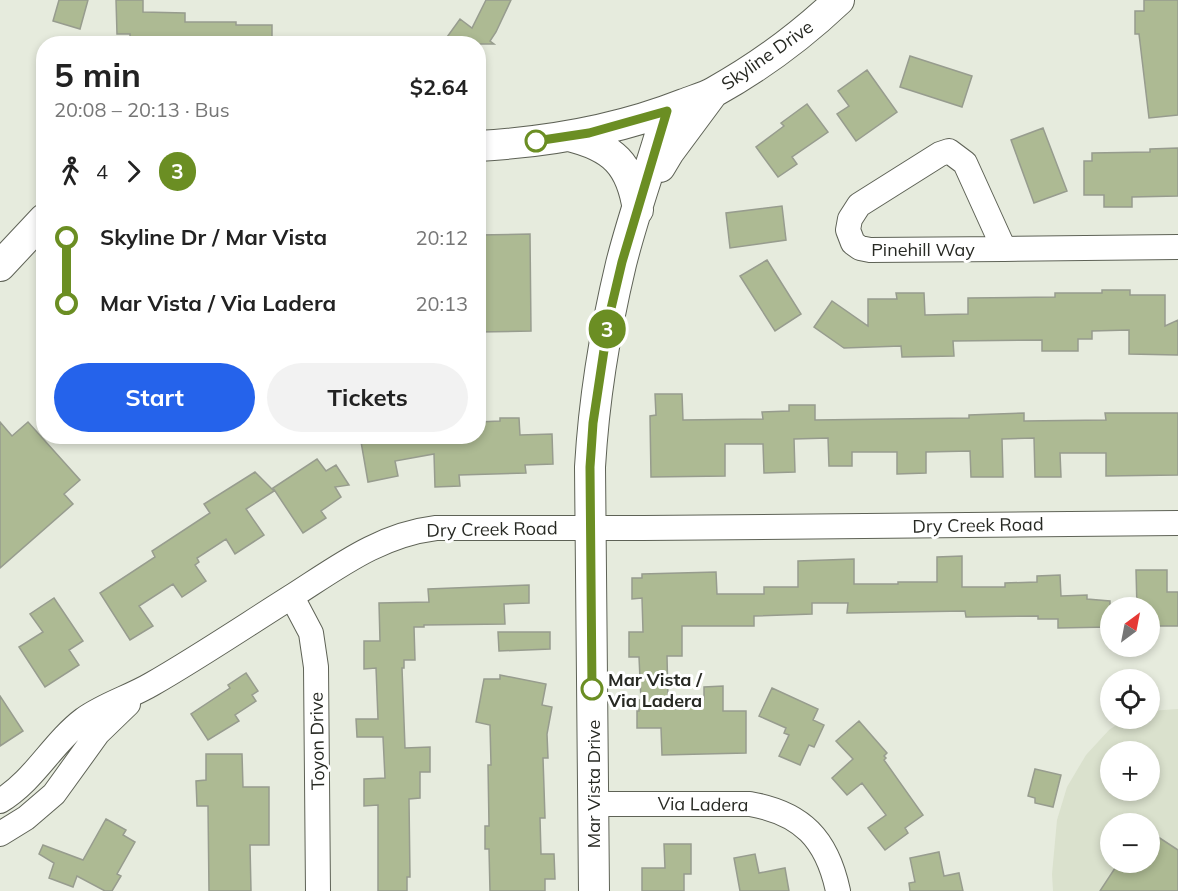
<!DOCTYPE html>
<html lang="en">
<head>
<meta charset="utf-8">
<style>
  body { margin:0; font-family:Mulish,sans-serif; background:#f2f2f2; color:#222; height:100vh; display:flex; flex-direction:column; font-size:22px; white-space:nowrap }
  * { box-sizing:border-box; margin:0 }
  p { font-size:20px; color:#767676 }
  .icon { flex:none; width:33px; height:33px; fill:none; stroke:currentColor; stroke-width:2; stroke-linecap:round; stroke-linejoin:round }
  .map { position:relative; flex:1; overflow:hidden }
  .drawer { position:absolute; left:36px; top:36px; width:450px; height:408px; display:flex; flex-direction:column; background:#fff; border-radius:24px; box-shadow:0 3px 9px #0003 }
  .drawer>* { flex:none }
  .badge { padding:0 12px; border-radius:20px; font-size:21px; line-height:39px }
  .needle { width:39px; rotate:32deg }
  .buttons { position:absolute; left:1100px; top:597px; display:grid; gap:12px }
  .buttons a { display:grid; place-items:center; width:60px; height:60px; border-radius:50%; background:#fff; box-shadow:0 3px 9px #0003; font-size:30px }
  .map>.badge { position:absolute; translate:-50% -50%; box-shadow:0 0 0 3px #fff }
  .legs { display:flex; align-items:center; gap:9px; height:66px; padding:0 18px; font-size:20px }
  .legs p { margin-inline-start:auto }
  .summary { display:flex; align-items:center; justify-content:space-between; height:102px; padding:0 18px }
  h1 { font-size:33px; font-weight:700; line-height:45px }
  .button { display:flex; gap:12px; margin-top:auto; padding:12px 18px }
  .button a { flex:1; height:69px; border-radius:36px; background:#2563eb; color:#fff; font-size:24px; font-weight:700; line-height:69px; text-align:center }
  .button a+a { background:#f2f2f2; color:#222 }
  ul { padding:0 18px; list-style:none }
  li { display:flex; align-items:center; gap:21px; height:66px; font-size:22px }
  li i { display:grid; place-items:center; width:9px; height:100%; margin:0 8px; background:currentColor }
  li i::after { content:''; width:15px; height:15px; margin:-8px; border:4px solid; border-radius:50%; background:#fff }
  li p { margin-inline-start:auto }
  li:first-child i { background:linear-gradient(#0000 50%,currentColor 0) }
  li:last-child i { background:linear-gradient(currentColor 50%,#0000 0) }
  .map>svg:first-child { display:block }
</style>
</head>
<body>
<div class="map">
<svg width="1178" height="891" viewBox="0 0 1178 891">
  <rect width="100%" height="100%" fill="#e6ebdd"/>
  <path fill="#dae1cd" fill-rule="evenodd" d="M 1178,709 L 1178,891 L 1053,891 L 1052,874 L 1057,820 L 1067,787 L 1086,755 L 1109,730 L 1125,719 L 1149,718 L 1149,711 ZM 1110,752 L 1149,752 L 1149,790 L 1110,790 ZM 1110,824 L 1149,824 L 1149,862 L 1110,862 Z"/>
  <path fill="#adba93" stroke="#979c8e" stroke-width="1.5" d="M 59,0 L 88,0 L 80,29 L 53,21 Z
    M 116,0 L 143,0 L 143,12 L 185,13 L 185,22 L 236,22 L 236,25 L 272,25 L 272,44 L 130,44 L 130,34 L 117,34 Z
    M 486,0 L 511,0 L 496,32 L 490,41 L 494,44 L 442,44 L 460,19 L 472,28 Z
    M 1144,0 L 1178,0 L 1178,115 L 1149,118 L 1139,34 L 1135,34 L 1135,11 L 1144,11 Z
    M 910,56 L 972,76 L 962,107 L 900,87 Z
    M 867,70 L 897,112 L 856,141 L 837,114 L 849,106 L 838,91 Z
    M 807,104 L 828,132 L 792,157 L 797,164 L 778,177 L 756,147 L 784,126 L 781,123 Z
    M 1043,128 L 1067,191 L 1034,203 L 1011,140 Z
    M 1178,148 L 1178,196 L 1132,197 L 1132,207 L 1104,207 L 1104,195 L 1084,195 L 1084,161 L 1092,161 L 1092,153 L 1150,152 L 1150,149 Z
    M 782,206 L 786,240 L 730,248 L 726,213 Z
    M 530,234 L 531,331 L 478,332 L 478,235 Z
    M 767,260 L 801,314 L 775,331 L 740,276 Z
    M 1102,290 L 1130,290 L 1130,295 L 1165,295 L 1165,326 L 1178,320 L 1178,355 L 1129,354 L 1129,330 L 1092,331 L 1092,339 L 1078,339 L 1078,351 L 1042,351 L 1042,340 L 953,341 L 954,356 L 902,357 L 901,346 L 844,348 L 814,327 L 832,301 L 868,326 L 868,299 L 897,299 L 896,293 L 924,293 L 925,315 L 968,314 L 968,298 L 1055,297 L 1055,293 L 1102,293 Z
    M 655,394 L 682,394 L 683,420 L 763,419 L 762,412 L 789,411 L 789,405 L 815,405 L 815,420 L 969,418 L 969,415 L 1024,413 L 1024,421 L 1106,420 L 1105,413 L 1178,413 L 1178,475 L 1106,476 L 1106,453 L 1060,453 L 1061,477 L 1035,477 L 1034,438 L 1002,439 L 1003,477 L 971,477 L 970,451 L 926,452 L 926,473 L 897,474 L 897,452 L 852,452 L 852,466 L 829,466 L 828,438 L 794,439 L 795,472 L 764,473 L 763,444 L 725,444 L 725,476 L 651,477 L 650,416 L 656,415 Z
    M 500,418 L 519,418 L 520,435 L 552,434 L 553,464 L 525,465 L 526,473 L 459,475 L 460,486 L 435,487 L 434,454 L 395,461 L 398,476 L 368,482 L 360,436 L 478,436 L 478,422 L 500,421 Z
    M 0,422 L 12,436 L 28,422 L 80,480 L 64,494 L 73,504 L 0,568 Z
    M 317,459 L 326,471 L 336,465 L 349,485 L 335,487 L 341,497 L 321,511 L 326,518 L 303,533 L 273,488 Z
    M 255,472 L 274,491 L 246,509 L 264,535 L 235,554 L 226,539 L 197,558 L 199,562 L 195,565 L 206,581 L 182,597 L 173,584 L 139,606 L 153,626 L 130,640 L 100,593 L 155,557 L 152,551 L 210,513 L 204,504 Z
    M 962,556 L 962,587 L 1005,587 L 1005,583 L 1037,582 L 1037,576 L 1060,575 L 1061,596 L 1087,595 L 1087,599 L 1110,601 L 1110,627 L 1058,628 L 1058,619 L 1038,619 L 1038,616 L 966,617 L 965,611 L 847,613 L 848,603 L 812,603 L 812,614 L 754,616 L 754,626 L 682,626 L 682,656 L 667,656 L 668,699 L 704,699 L 704,687 L 723,686 L 723,711 L 746,711 L 746,753 L 662,755 L 661,728 L 637,728 L 637,711 L 639,711 L 639,700 L 641,700 L 639,657 L 629,657 L 629,632 L 643,632 L 642,598 L 632,599 L 632,578 L 642,578 L 642,574 L 716,572 L 717,594 L 764,594 L 764,587 L 798,587 L 798,561 L 854,559 L 854,584 L 898,584 L 898,582 L 937,582 L 937,557 Z
    M 1136,570 L 1167,570 L 1167,592 L 1178,592 L 1178,626 L 1149,626 L 1149,608 L 1137,608 Z
    M 529,585 L 529,603 L 504,604 L 505,624 L 424,625 L 424,627 L 414,627 L 415,660 L 404,660 L 404,668 L 402,668 L 405,748 L 430,747 L 430,772 L 420,772 L 420,798 L 409,799 L 410,877 L 407,877 L 407,891 L 378,891 L 378,805 L 364,806 L 364,779 L 385,778 L 383,737 L 357,737 L 356,719 L 378,719 L 376,668 L 364,669 L 364,641 L 380,641 L 379,603 L 429,602 L 428,589 Z
    M 54,598 L 83,641 L 69,650 L 79,665 L 45,687 L 19,647 L 43,632 L 30,614 Z
    M 498,632 L 550,632 L 550,649 L 499,651 Z
    M 246,673 L 258,691 L 252,695 L 256,701 L 235,715 L 239,721 L 208,740 L 191,714 L 230,688 L 228,685 Z
    M 500,675 L 546,684 L 542,705 L 552,707 L 547,734 L 548,758 L 543,758 L 545,818 L 540,818 L 541,854 L 554,854 L 555,879 L 545,879 L 545,891 L 490,891 L 489,849 L 485,849 L 485,826 L 489,826 L 488,765 L 491,765 L 490,725 L 476,722 L 484,679 L 500,679 Z
    M 772,688 L 818,709 L 813,720 L 824,725 L 814,747 L 809,745 L 800,765 L 779,756 L 789,735 L 784,733 L 786,728 L 759,716 Z
    M 0,696 L 23,731 L 0,746 Z
    M 859,721 L 887,753 L 884,756 L 886,758 L 884,760 L 923,815 L 905,828 L 908,833 L 885,850 L 868,828 L 886,815 L 862,783 L 847,795 L 832,778 L 853,759 L 836,741 Z
    M 206,754 L 242,754 L 243,787 L 269,787 L 269,845 L 250,845 L 251,891 L 209,891 L 208,806 L 197,806 L 196,781 L 206,780 Z
    M 1035,769 L 1061,775 L 1053,807 L 1035,803 L 1035,798 L 1028,796 Z
    M 106,819 L 126,830 L 123,835 L 135,842 L 117,874 L 121,876 L 112,891 L 105,891 L 77,876 L 73,887 L 49,878 L 54,863 L 39,854 L 43,845 L 83,860 Z
    M 1149,831 L 1178,850 L 1178,891 L 1100,891 L 1119,862 L 1149,862 Z
    M 664,844 L 691,844 L 691,874 L 684,874 L 684,891 L 642,891 L 642,868 L 665,868 Z
    M 939,852 L 944,876 L 959,873 L 963,891 L 910,891 L 909,883 L 915,882 L 910,858 Z
    M 755,854 L 759,873 L 785,868 L 789,891 L 740,891 L 734,858 Z"/>
  <g fill="none" stroke-linecap="round" stroke-linejoin="round">
    <g stroke="#5e6256" stroke-width="26">
      <path id="minor" d="M 949,151 L 965,163 L 1004,249 L 870,250 L 860,248 L 853,243 L 848,230 L 850,219 L 859,205 L 940,154 Z
        M 1004,249 L 1178,247
        M 292,597 L 311,633 L 316,667 L 318,891
        M 0,801 C 35,780 52,743 84,719 C 105,704 130,697 152,684 C 199,657 245,626 291,597 C 338,567 379,535 436,528 L 644,528 L 1178,523
        M 594,804 L 750,804 C 802,813 827,839 838,891
        M 0,834 L 26,818 L 54,794 L 98,733 L 128,704"/>
    </g>
    <g stroke="#5e6256" stroke-width="32">
      <path id="tertiary" d="M 569,136 C 613,147 631,164 638,210
        M 478,146 C 549,142 618,130 684,104 C 694,100 705,97 714,92 C 759,67 802,35 839,0
        M 660,167 L 669,152 L 712,94
        M 0,266 L 44,219
        M 594,891 L 590,467 C 594,398 605,331 621,264 C 634,212 653,162 667,111"/>
    </g>
    <use href="#minor" stroke="#fff" stroke-width="24"/>
    <use href="#tertiary" stroke="#fff" stroke-width="30"/>
  </g>
  <g fill="none" stroke-linecap="round" stroke-linejoin="round">
    <g stroke="#fff" stroke-width="14">
      <path id="line-1" d="M 536,141 L 589,133 L 667,111 L 622,262 L 609,317 L 593,423 L 590,467 L 592,689"/>
    </g>
    <use href="#line-1" stroke="#6b8e23" stroke-width="9"/>
  </g>
  <g fill="#fff" stroke="#6b8e23" stroke-width="3">
    <circle cx="536" cy="141" r="10"/>
    <circle cx="592" cy="689" r="10"/>
  </g>
  <g text-anchor="middle" dominant-baseline="central" stroke-width="6" stroke-linejoin="round" paint-order="stroke">
    <g font-size="18" fill="#272923" stroke="#fff">
      <text transform="translate(767 55) rotate(-35)">Skyline Drive</text>
      <text x="923" y="249">Pinehill Way</text>
      <text transform="translate(978 525) rotate(-1)">Dry Creek Road</text>
      <text transform="translate(492 529) rotate(-1)">Dry Creek Road</text>
      <text transform="translate(317 741) rotate(-91)">Toyon Drive</text>
      <text transform="translate(593 784) rotate(-90)">Mar Vista Drive</text>
      <text transform="translate(703 804) rotate(1)">Via Ladera</text>
    </g>
    <g font-size="18" font-weight="bold" fill="#272923" stroke="#fff" text-anchor="start">
      <text x="608" y="679">Mar Vista /<tspan x="608" dy="21">Via Ladera</tspan></text>
    </g>
  </g>
</svg>
<div class="buttons">
<a><svg class="needle" viewBox="-14 -14 28 28"><path d="M0-13l5 13h-10z" fill="#e53935"/><path d="M0 13l5-13h-10z" fill="#767676"/></svg></a>
<a><svg class="icon" aria-label="locate" viewBox="0 0 24 24"><circle cx="12" cy="12" r="6"/><path d="M12 2v4M12 18v4M2 12h4M18 12h4"/></svg></a>
<a>+</a>
<a>−</a>
</div>
<b class="badge" style="left:607px;top:329px;background:#6b8e23;color:#fff">3</b>
<section class="drawer">
<div class="summary"><div><h1>5 min</h1><p>20:08 – 20:13 · Bus</p></div><b>$2.64</b></div>
<div class="legs"><svg class="icon" aria-label="walk" viewBox="0 0 24 24"><circle cx="13" cy="4" r="2"/><path d="M13 8l-2 6 4 7M11 14l-3 7M7 12l3-4h3l4 4"/></svg>4<svg class="icon" aria-label="forward" viewBox="0 0 24 24"><path d="M9 5l7 7-7 7"/></svg><b class="badge" style="background:#6b8e23;color:#fff">3</b></div>
<ul>
<li><i style="color:#6b8e23"></i><b>Skyline Dr / Mar Vista</b><p>20:12</p></li>
<li><i style="color:#6b8e23"></i><b>Mar Vista / Via Ladera</b><p>20:13</p></li>
</ul>
<div class="button"><a>Start</a><a>Tickets</a></div>
</section>
</div>
</body>
</html>
